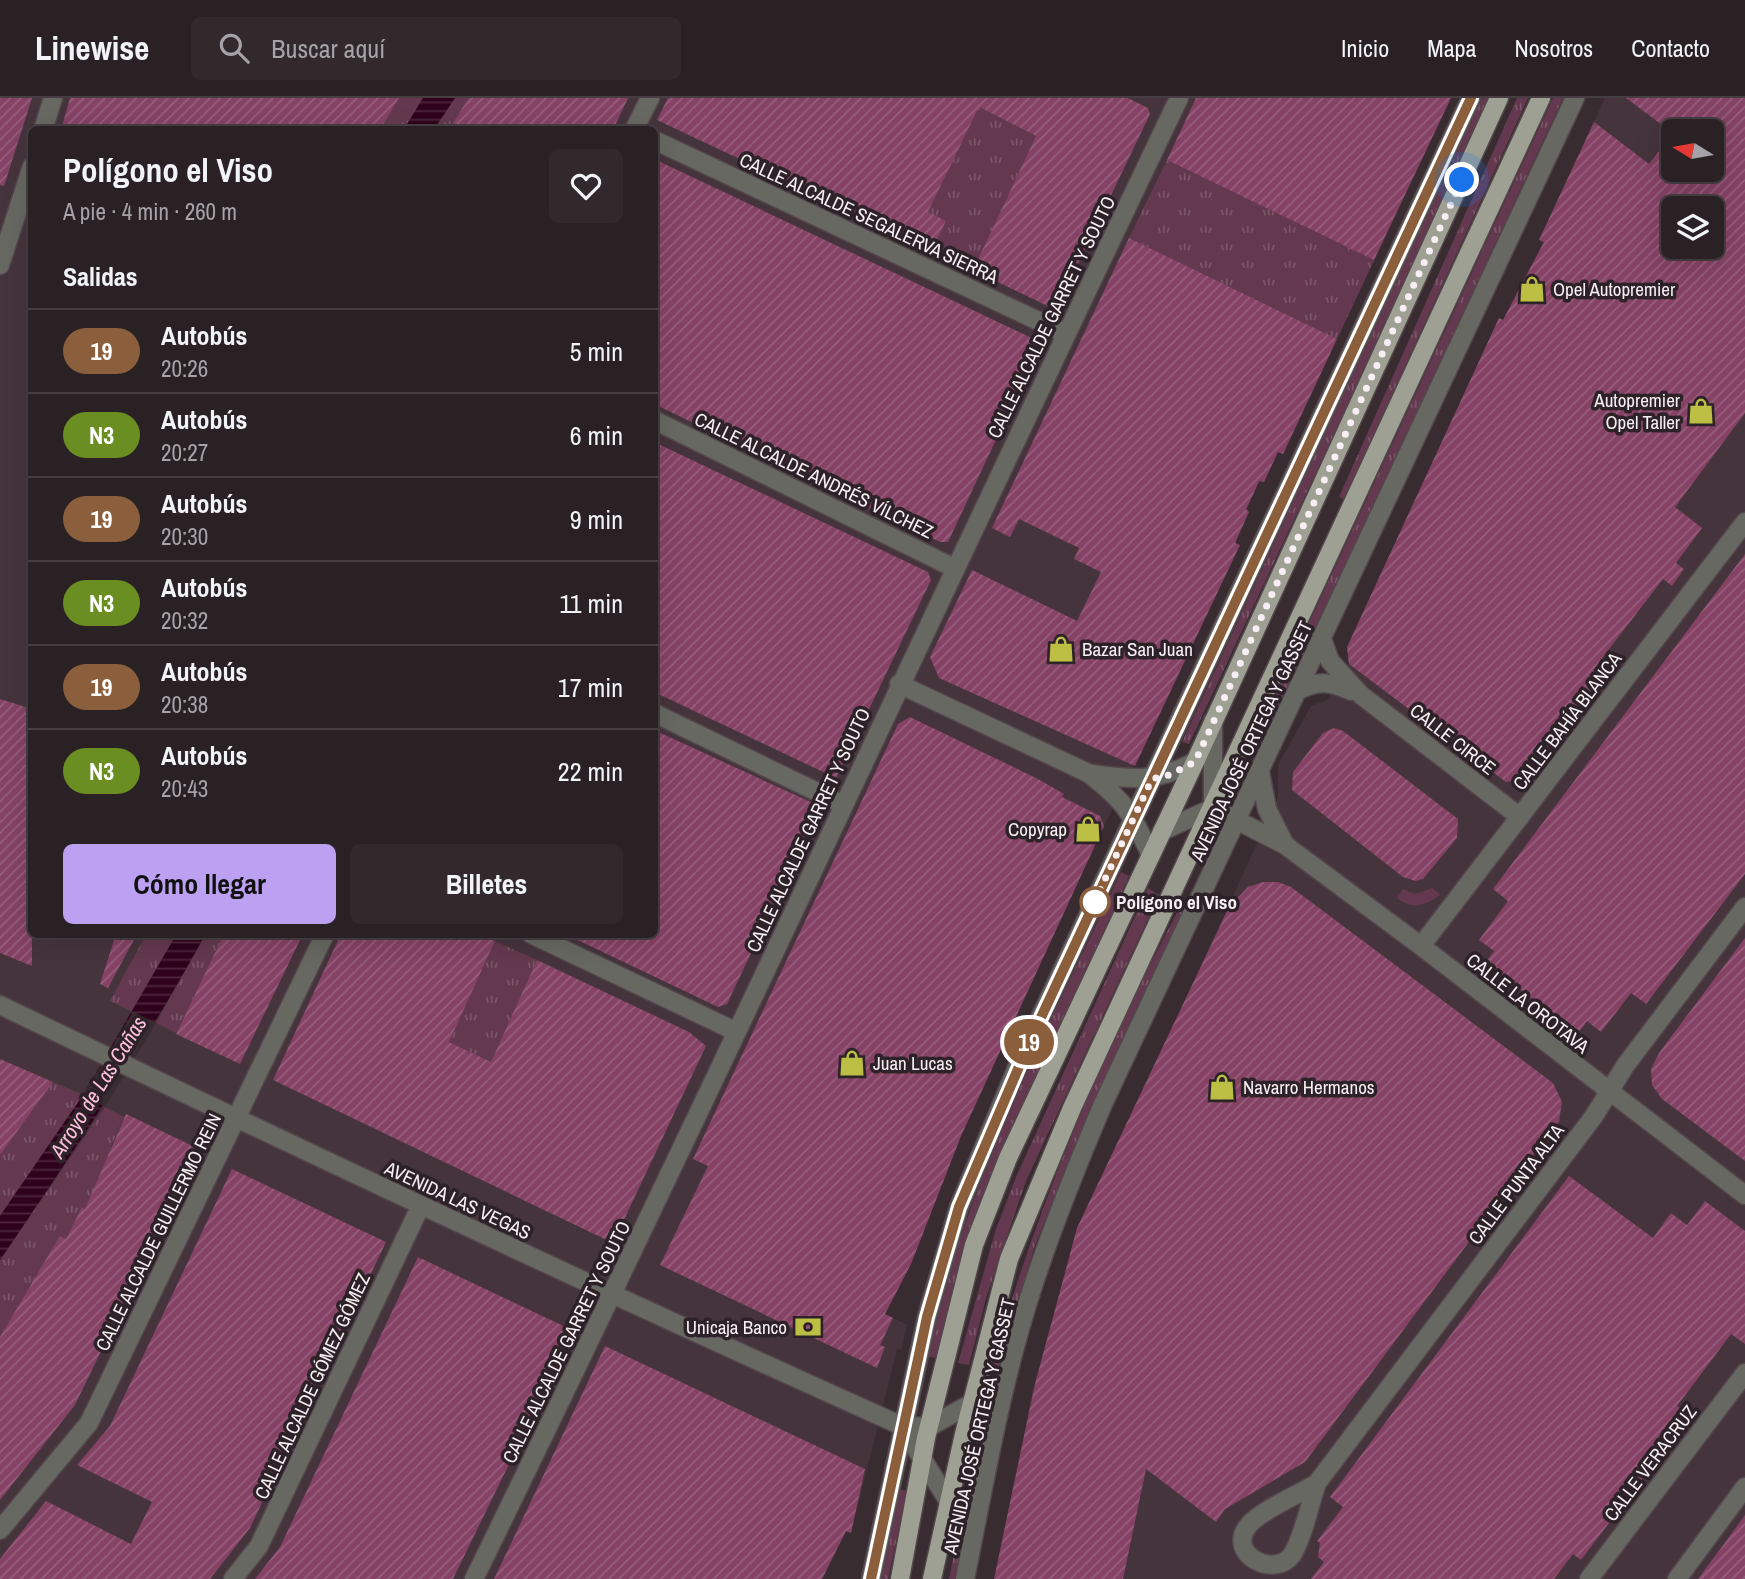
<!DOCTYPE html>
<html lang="es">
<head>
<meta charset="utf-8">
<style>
  body { margin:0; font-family:"Archivo Narrow",sans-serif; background:#32292d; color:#f1f3f6; height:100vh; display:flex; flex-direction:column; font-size:26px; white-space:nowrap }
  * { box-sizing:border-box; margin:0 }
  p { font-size:23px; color:#a5a3a7 }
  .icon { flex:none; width:38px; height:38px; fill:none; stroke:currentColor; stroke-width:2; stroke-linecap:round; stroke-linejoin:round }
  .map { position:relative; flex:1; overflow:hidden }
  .drawer { position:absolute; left:28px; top:28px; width:630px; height:812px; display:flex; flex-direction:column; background:#2a2125; border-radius:10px; box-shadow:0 7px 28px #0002,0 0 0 2px #463e42 }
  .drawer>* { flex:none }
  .badge { padding:0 14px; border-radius:23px; font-size:24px; line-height:46px }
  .needle { width:46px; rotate:281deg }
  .controls { position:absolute; left:1661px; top:21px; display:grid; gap:14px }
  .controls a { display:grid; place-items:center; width:63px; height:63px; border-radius:10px; background:#2a2125; box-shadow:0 7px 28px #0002,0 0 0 2px #463e42; font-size:35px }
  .you { position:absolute; width:35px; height:35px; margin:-18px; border:5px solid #fff; border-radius:50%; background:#1a73e8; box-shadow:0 0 0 10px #1a73e833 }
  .map>.badge { position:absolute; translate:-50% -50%; box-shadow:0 0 0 4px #fff }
  h2 { padding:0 35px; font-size:26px; line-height:63px }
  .round { display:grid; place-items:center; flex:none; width:74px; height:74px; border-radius:10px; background:#32292d }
  .overview { display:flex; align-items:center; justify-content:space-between; height:119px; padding:0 35px }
  h1 { font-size:33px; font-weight:800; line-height:52px }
  .cta { display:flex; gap:14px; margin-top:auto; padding:14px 35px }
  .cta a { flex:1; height:80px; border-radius:10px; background:#bca0f2; color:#111; font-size:28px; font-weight:800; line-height:80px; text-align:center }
  .cta a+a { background:#32292d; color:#f1f3f6 }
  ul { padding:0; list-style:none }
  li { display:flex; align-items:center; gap:21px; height:84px; padding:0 35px; border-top:2px solid #463e42 }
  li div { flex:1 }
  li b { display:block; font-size:26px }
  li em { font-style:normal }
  li .badge { min-width:77px; font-weight:700; text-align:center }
  header { display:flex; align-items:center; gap:42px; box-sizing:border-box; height:98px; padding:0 35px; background:#2a2125; border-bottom:2px solid #463e42 }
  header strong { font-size:33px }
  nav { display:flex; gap:38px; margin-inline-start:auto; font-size:24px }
  .search { width:490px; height:63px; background:#32292d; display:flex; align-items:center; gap:18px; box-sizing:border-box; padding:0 24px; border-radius:10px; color:#a5a3a7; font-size:26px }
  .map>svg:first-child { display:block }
</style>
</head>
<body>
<header>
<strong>Linewise</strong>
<div class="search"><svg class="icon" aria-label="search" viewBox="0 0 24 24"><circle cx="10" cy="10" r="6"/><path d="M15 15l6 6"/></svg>Buscar aquí</div>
<nav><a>Inicio</a><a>Mapa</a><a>Nosotros</a><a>Contacto</a></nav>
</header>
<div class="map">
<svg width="1745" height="1481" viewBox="0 0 1745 1481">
  <defs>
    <pattern id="grass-tufts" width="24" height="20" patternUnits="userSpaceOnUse" patternTransform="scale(1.75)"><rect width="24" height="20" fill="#64394f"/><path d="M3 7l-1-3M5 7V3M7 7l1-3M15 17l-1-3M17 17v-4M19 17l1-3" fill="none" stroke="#7b5669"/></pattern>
    <pattern id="water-rules" width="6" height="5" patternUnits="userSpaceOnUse" patternTransform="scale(1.75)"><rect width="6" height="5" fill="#2f011c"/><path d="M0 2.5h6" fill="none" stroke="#4e263d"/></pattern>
    <pattern id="building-hatch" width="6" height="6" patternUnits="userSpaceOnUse" patternTransform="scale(1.75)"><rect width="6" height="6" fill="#854265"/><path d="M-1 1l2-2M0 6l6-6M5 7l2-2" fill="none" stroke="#975e7c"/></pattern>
  </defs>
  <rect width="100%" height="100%" fill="#382c31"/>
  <path fill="#46343c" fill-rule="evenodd" d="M 0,0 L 1451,0 L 1283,356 L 1278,354 L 1264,384 L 1259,384 L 1252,399 L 1247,411 L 1249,414 L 1235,445 L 1240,447 L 1104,728 L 961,1038 L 911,1166 L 885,1216 L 907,1227 L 901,1252 L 897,1251 L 851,1435 L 846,1433 L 822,1481 L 0,1481 ZM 32,32 L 654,32 L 654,836 L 32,836 Z
    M 1605,0 L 1745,0 L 1745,1481 L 994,1481 L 1034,1287 L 1075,1142 L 1278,700 L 1278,667 L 1311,608 L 1327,602 L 1349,566 L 1347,549 L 1350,543 L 1499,220 L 1503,222 L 1543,145 L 1539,142 ZM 1673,33 L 1712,33 L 1712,72 L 1673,72 ZM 1673,110 L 1712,110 L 1712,149 L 1673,149 Z"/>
  <path fill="url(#grass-tufts)" d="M 399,0 L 423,0 L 404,31 L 380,32 Z
    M 455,0 L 469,0 L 448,31 L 434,32 Z
    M 1480,0 L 1491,0 L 1189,646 L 1182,644 Z
    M 1517,0 L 1528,0 L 1344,401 L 1339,399 Z
    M 1553,0 L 1563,0 L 1259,653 L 1251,650 Z
    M 979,9 L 1036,38 L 973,172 L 932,152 L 946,123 L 928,114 Z
    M 1167,62 L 1374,162 L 1337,241 L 1129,140 Z
    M 1121,774 L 1129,778 L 990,1081 L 970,1136 L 935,1260 L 927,1258 C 943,1198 959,1138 982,1080 C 1022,975 1074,875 1121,774 Z
    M 1148,790 L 1159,797 L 1026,1083 L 986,1200 L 969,1267 L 958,1265 L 996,1131 L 1016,1079 Z
    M 1180,809 L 1186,811 L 1077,1043 L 1034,1150 L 999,1274 L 991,1272 C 1035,1111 1102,957 1180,809 Z
    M 146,837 L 176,837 L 133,914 L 110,903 Z
    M 205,837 L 229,837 L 224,837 L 176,935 L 156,925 Z
    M 495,843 L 537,862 L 491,964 L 449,944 Z
    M 53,984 L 83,997 L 0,1118 L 0,1057 Z
    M 105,1009 L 124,1019 L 111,1048 L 113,1050 L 85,1111 L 82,1109 L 66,1141 L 61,1138 L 0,1239 L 0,1162 Z
    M 986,1297 L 994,1299 L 956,1481 L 949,1481 Z
    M 898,1391 L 907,1393 L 888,1481 L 880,1481 Z"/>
  <path fill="#64394f" d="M 1432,790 L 1440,797 C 1425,808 1412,812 1397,800 L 1403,791 L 1415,796 Z"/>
  <path fill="url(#water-rules)" d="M 423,0 L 455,0 L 434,31 L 404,31 Z
    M 176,837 L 205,837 C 143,950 73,1055 0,1162 L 0,1118 L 83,997 Z"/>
  <path fill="#382c31" d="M 133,914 L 156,925 L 105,1009 L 83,997 Z"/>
  <path fill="url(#building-hatch)" fill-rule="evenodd" d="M 0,0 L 32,0 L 4,88 L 0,87 Z
    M 70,0 L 399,0 L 380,32 L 61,32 Z
    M 469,0 L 628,0 L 613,32 L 448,32 Z
    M 668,0 L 1128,0 L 1148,10 L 1150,16 L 1056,212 L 973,172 L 1036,38 L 979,9 L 928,114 L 946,123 L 932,152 L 657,22 Z
    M 1196,0 L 1451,0 L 1374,162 L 1167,62 Z
    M 1626,0 L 1745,0 L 1745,315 L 1675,409 L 1702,430 L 1676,465 L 1684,471 L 1672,488 L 1663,481 L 1596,568 L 1605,575 L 1529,680 L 1506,684 L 1349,566 L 1347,549 L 1499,220 L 1503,222 L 1544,144 L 1539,142 L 1594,24 L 1649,66 L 1673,35 L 1673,72 L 1712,72 L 1712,33 L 1670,33 ZM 1673,110 L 1712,110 L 1712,149 L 1673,149 Z
    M 654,61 L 1034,241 L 1038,252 L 948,444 L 940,444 L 654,306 Z
    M 1129,140 L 1337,241 L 1283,356 L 1278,354 L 1264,384 L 1259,383 L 1252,399 L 1246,411 L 1249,414 L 1235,445 L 1240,447 L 1135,668 L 939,580 L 930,559 L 972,472 L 1077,523 L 1101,474 L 1074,461 L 1079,450 L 1019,421 L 1010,439 L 992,430 Z
    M 654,344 L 928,474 L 931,482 L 836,680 L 654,594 Z
    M 1745,456 L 1745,776 L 1646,906 L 1631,895 L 1601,934 L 1587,923 L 1578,935 L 1485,865 L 1494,853 L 1479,842 L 1508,803 L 1493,791 Z
    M 0,601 L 32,611 L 32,868 L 0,855 Z
    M 910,619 L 1038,681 L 1064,696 L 1062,699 L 1100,718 L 1104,728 L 961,1038 L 911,1166 L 885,1216 L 893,1220 L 880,1247 L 885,1249 L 877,1270 L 660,1167 L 708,1068 L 693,1061 L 898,626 Z
    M 1334,630 L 1343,633 L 1458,721 L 1457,740 L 1423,781 L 1415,783 L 1403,779 L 1292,692 L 1293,674 L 1323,635 Z
    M 654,632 L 815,706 L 818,713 L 727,906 L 718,909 L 565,836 L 654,836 Z
    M 1263,784 L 1278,784 L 1291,789 L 1553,985 L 1562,1004 L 1559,1023 L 1305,1364 L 1225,1411 L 1216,1424 L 1146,1371 L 1123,1481 L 994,1481 L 1035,1286 L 1077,1130 L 1229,809 L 1248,789 Z
    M 116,836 L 137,836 L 108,890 L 100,886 Z
    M 224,836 L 303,836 L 240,966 L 176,936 Z
    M 341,836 L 481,836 L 495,843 L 449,944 L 491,964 L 537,862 L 689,934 L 706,948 L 613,1145 L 273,982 Z
    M 1745,840 L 1745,1063 L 1662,1001 L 1652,987 L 1651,971 L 1659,955 Z
    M 0,961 L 53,984 L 0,1057 Z
    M 126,1016 L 199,1051 L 75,1307 L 0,1402 L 0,1239 L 60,1138 L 66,1141 L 82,1109 L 85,1111 Z
    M 232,1071 L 386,1144 L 250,1430 L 210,1481 L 0,1481 L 0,1461 L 46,1403 L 131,1446 L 152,1404 L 77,1367 L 110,1328 Z
    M 1569,1078 L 1653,1140 L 1671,1115 L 1687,1127 L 1705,1103 L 1745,1133 L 1745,1246 L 1731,1236 L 1677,1308 L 1680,1310 L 1653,1346 L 1663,1354 L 1636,1389 L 1629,1384 L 1616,1402 L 1602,1420 L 1609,1425 L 1581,1462 L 1573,1456 L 1554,1481 L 1311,1481 L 1324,1464 L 1318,1459 L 1320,1445 L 1317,1443 L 1343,1409 L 1330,1399 Z
    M 418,1159 L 574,1233 L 453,1481 L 255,1481 L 280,1449 Z
    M 605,1248 L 865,1371 L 851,1435 L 846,1433 L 822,1481 L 494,1481 Z
    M 1745,1417 L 1745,1481 L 1698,1481 L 1724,1446 Z"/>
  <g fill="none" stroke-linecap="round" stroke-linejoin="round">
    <g stroke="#53474c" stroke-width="21">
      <path id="minor" d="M 43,32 L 53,0
        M 634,32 L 650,0
        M 654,42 L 1066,236
        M 0,167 L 32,68
        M 654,322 L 954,470
        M 1322,541 L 1330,563 L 1361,597 L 1520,719
        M 899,586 L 1088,675 C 1126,704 1131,715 1151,757
        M 1299,592 C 1319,582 1331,584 1351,593
        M 654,615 L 844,707
        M 1213,623 L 1213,710
        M 1260,674 L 1267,711 L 1285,747
        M 1092,676 C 1134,682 1155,684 1195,664
        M 1213,710 L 1285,747 L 1421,848 L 1745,1097
        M 1162,733 L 1213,710
        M 531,836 L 737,934
        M 1421,848 L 1745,424
        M 0,907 C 299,1051 599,1192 902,1328 L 929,1329 L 972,1305
        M 902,1328 L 949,1404
        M 1317,1385 C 1300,1396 1259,1413 1248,1428 C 1226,1456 1274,1481 1292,1457 C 1304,1437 1309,1408 1317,1385 L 1594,1018 L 1625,968 L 1745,809
        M 0,1432 L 89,1325 L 325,836
        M 233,1481 L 259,1448 L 421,1107
        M 474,1481 C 714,990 943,493 1179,0
        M 871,1481 L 927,1219 L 959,1109 L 1019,965 L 1471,0
        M 965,1481 C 985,1382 1002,1281 1034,1185 C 1054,1124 1078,1065 1103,1006 L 1575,0
        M 1589,1481 L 1745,1275
        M 1677,1481 L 1745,1389"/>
    </g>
    <g stroke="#53474c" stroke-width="21">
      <path id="major" d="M 900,1481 L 926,1340 L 974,1147 L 1008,1060 L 1195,664 L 1499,0
        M 932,1481 L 964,1336 L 1009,1161 L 1072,1010 L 1541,0"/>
    </g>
    <use href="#minor" stroke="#686863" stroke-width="18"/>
    <use href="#major" stroke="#9fa094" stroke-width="18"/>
  </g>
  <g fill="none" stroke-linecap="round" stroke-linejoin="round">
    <g stroke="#fff" stroke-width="16">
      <path id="line" d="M 871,1481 L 927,1219 L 959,1109 L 1030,943 L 1471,0"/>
    </g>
    <use href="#line" stroke="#8b5e3c" stroke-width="10"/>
    <path stroke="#f7eff3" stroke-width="7" stroke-dasharray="0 12.6" d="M 1095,804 L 1092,809 L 1152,681 L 1169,677 L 1195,664 L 1462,82"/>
  </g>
  <defs>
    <g id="shop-bare" transform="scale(2.1)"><path d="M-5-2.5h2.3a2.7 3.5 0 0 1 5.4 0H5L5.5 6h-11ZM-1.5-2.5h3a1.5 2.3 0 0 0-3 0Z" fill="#bcbf43" stroke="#2d2227" stroke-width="2.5" paint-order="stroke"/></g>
    <g id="bank-bare" transform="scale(2.1)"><path d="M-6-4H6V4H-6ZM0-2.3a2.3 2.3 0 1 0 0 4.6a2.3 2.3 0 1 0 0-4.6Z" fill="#bcbf43" stroke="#2d2227" stroke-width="2.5" paint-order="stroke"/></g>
  </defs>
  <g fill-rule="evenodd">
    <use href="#shop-bare" x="1532" y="191"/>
    <use href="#shop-bare" x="1701" y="313"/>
    <use href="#shop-bare" x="1061" y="551"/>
    <use href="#shop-bare" x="1088" y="731"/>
    <use href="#shop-bare" x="852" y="965"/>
    <use href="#shop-bare" x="1222" y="989"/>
    <use href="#bank-bare" x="808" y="1229"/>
  </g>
  <circle fill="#fff" stroke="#8b5e3c" stroke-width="3.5" cx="1095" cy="804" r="14"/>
  <g text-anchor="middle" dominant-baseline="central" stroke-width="7" stroke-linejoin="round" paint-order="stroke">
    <g font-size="19" fill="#f7eff3" stroke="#2d2227">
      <text transform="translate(869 120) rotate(25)">CALLE ALCALDE SEGALERVA SIERRA</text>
      <text transform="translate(1051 219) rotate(-64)">CALLE ALCALDE GARRET Y SOUTO</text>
      <text transform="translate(814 377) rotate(26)">CALLE ALCALDE ANDRÉS VÍLCHEZ</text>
      <text transform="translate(1567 623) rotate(-53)">CALLE BAHÍA BLANCA</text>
      <text transform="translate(1453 641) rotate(38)">CALLE CIRCE</text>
      <text transform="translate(1251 643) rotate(-65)">AVENIDA JOSÉ ORTEGA Y GASSET</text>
      <text transform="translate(808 732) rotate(-65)">CALLE ALCALDE GARRET Y SOUTO</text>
      <text transform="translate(1528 905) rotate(38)">CALLE LA OROTAVA</text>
      <text transform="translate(1516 1086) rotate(-53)">CALLE PUNTA ALTA</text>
      <text transform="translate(458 1102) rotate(25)">AVENIDA LAS VEGAS</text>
      <text transform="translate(158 1134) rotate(-64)">CALLE ALCALDE GUILLERMO REIN</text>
      <text transform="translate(566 1244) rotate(-64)">CALLE ALCALDE GARRET Y SOUTO</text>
      <text transform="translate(312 1288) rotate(-65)">CALLE ALCALDE GÓMEZ GÓMEZ</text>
      <text transform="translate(979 1328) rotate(-77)">AVENIDA JOSÉ ORTEGA Y GASSET</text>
      <text transform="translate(1650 1365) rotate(-53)">CALLE VERACRUZ</text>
    </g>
    <g font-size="19" fill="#f7eff3" stroke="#2d2227" text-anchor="start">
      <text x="1553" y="191">Opel Autopremier</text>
      <text x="1680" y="302" text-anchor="end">Autopremier<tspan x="1680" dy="22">Opel Taller</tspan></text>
      <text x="1082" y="551">Bazar San Juan</text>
      <text x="1067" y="731" text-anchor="end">Copyrap</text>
      <text x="873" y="965">Juan Lucas</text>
      <text x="1243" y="989">Navarro Hermanos</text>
      <text x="787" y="1229" text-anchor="end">Unicaja Banco</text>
    </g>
    <g font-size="19" font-weight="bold" fill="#f7eff3" stroke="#2d2227" text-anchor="start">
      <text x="1116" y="804">Polígono el Viso</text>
    </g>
    <g font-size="21" font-style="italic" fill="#ffc1de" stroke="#2d2227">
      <text transform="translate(98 989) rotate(-58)">Arroyo de Las Cañas</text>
    </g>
  </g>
</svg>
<div class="controls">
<a><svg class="needle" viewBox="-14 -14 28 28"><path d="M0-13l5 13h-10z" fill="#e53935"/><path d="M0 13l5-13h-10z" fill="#a5a3a7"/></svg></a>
<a><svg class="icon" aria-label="layers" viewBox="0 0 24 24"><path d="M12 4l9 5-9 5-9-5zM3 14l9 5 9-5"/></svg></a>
</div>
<div class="you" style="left:1462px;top:82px"></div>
<b class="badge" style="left:1029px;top:944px;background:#8b5e3c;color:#fff">19</b>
<section class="drawer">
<div class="overview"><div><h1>Polígono el Viso</h1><p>A pie · 4 min · 260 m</p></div><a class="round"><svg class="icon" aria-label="heart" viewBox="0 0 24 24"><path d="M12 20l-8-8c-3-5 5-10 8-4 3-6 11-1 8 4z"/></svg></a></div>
<h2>Salidas</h2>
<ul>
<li><span class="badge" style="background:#8b5e3c;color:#fff">19</span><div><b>Autobús</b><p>20:26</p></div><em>5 min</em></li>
<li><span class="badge" style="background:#6b8e23;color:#fff">N3</span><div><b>Autobús</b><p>20:27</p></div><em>6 min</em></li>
<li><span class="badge" style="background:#8b5e3c;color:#fff">19</span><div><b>Autobús</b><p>20:30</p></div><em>9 min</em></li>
<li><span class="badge" style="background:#6b8e23;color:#fff">N3</span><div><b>Autobús</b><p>20:32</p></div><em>11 min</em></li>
<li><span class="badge" style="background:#8b5e3c;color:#fff">19</span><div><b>Autobús</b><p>20:38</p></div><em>17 min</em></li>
<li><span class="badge" style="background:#6b8e23;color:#fff">N3</span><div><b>Autobús</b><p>20:43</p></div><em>22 min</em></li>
</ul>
<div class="cta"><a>Cómo llegar</a><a>Billetes</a></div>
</section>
</div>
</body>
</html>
